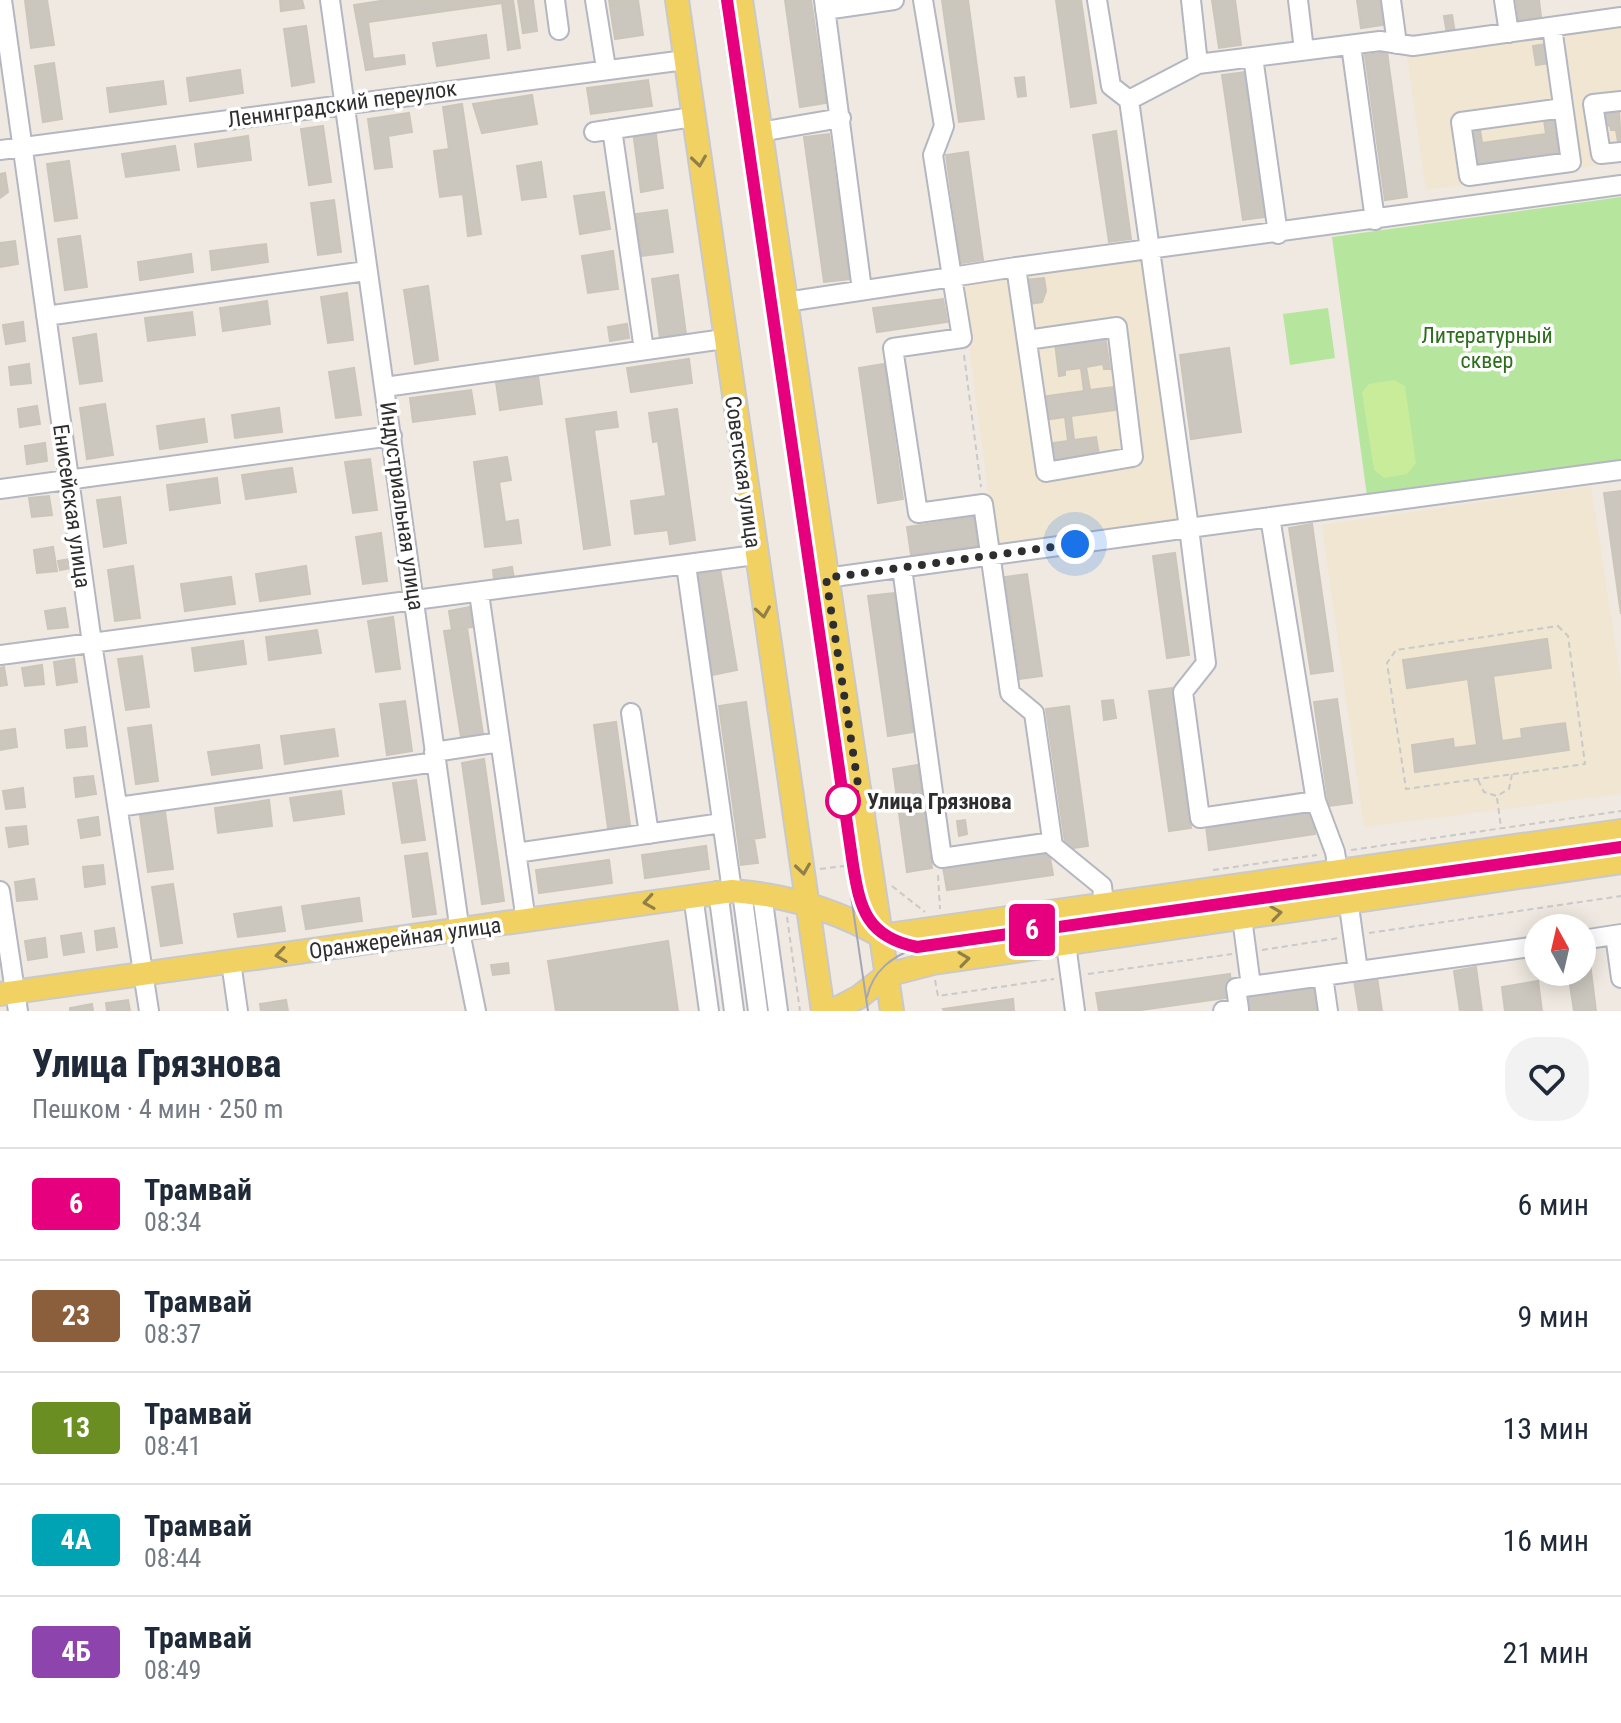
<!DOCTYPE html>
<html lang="ru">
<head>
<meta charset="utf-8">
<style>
  body { margin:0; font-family:"Roboto Condensed",sans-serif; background:#f2f2f3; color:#1f2937; height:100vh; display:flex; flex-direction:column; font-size:30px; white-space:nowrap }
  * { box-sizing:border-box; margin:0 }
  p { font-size:26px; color:#747a83 }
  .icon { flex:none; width:44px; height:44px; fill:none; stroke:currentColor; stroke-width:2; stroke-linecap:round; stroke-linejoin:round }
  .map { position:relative; height:1011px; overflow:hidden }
  .drawer { display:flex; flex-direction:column; background:#fff; flex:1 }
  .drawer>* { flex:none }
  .badge { padding:0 16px; border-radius:6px; font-size:28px; line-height:52px }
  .needle { width:52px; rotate:352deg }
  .buttons { position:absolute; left:1524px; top:914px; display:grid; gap:16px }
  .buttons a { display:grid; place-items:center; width:72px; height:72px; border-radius:50%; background:#fff; box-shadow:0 4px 20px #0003; font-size:40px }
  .you { position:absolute; width:40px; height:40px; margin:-20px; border:6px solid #fff; border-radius:50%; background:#1a73e8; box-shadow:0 0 0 12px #1a73e833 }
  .map>.badge { position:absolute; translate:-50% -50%; box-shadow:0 0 0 4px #fff }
  .round { display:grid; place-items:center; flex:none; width:84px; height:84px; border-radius:32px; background:#f2f2f3 }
  .overview { display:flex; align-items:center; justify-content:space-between; height:136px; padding:0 32px }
  h1 { font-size:38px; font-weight:800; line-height:60px }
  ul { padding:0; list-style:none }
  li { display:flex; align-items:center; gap:24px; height:112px; padding:0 32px; border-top:2px solid #e0e1e3 }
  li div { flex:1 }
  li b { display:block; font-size:30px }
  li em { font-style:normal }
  li .badge { min-width:88px; font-weight:700; text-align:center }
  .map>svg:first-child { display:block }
</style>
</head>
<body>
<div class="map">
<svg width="1621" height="1011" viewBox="0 0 1621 1011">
  <rect width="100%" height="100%" fill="#efe9e1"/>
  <path fill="#f0e6d1" d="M 1621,24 L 1621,162 L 1426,190 L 1407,55 Z
    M 1144,259 L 1183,523 L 996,549 L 961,285 Z
    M 1591,486 L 1621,682 L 1621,794 L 1364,827 L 1322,525 Z"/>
  <path fill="#b6e59e" d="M 1621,197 L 1621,461 L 1367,496 L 1332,237 Z
    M 1328,308 L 1335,358 L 1290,365 L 1283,314 Z"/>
  <path fill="#c9ec9a" d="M 1394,380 L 1405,386 L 1416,463 L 1407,474 L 1384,478 L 1374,470 L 1362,392 L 1369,384 Z"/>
  <path fill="#cbc7bf" stroke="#cbc5ba" stroke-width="2" d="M 25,0 L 47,0 L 54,45 L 31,48 Z
    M 280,0 L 302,0 L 304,8 L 281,11 Z
    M 387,0 L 513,0 L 520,48 L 508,50 L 502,3 L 368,22 L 373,59 L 404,55 L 405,64 L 366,70 L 354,5 Z
    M 518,0 L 533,0 L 537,31 L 523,33 Z
    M 609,0 L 638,0 L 643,35 L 615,39 Z
    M 785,0 L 811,0 L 826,103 L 800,107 Z
    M 942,0 L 968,0 L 984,119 L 959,122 Z
    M 1056,0 L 1081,0 L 1096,103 L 1071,107 Z
    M 1212,0 L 1235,0 L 1241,45 L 1219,48 Z
    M 1357,0 L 1380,0 L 1383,25 L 1361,28 Z
    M 1516,0 L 1539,0 L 1541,17 L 1519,20 Z
    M 1452,15 L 1455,33 L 1447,34 L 1444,16 Z
    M 306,26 L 314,82 L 292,86 L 284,29 Z
    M 486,35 L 489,58 L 437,66 L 433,43 Z
    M 1547,44 L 1550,63 L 1536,65 L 1533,46 Z
    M 1387,52 L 1407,197 L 1385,200 L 1365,55 Z
    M 54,63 L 62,119 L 43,122 L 35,66 Z
    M 240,70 L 243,93 L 190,101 L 187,78 Z
    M 1245,72 L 1265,217 L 1243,220 L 1222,75 Z
    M 1024,77 L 1026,96 L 1018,97 L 1015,78 Z
    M 648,80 L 652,106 L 591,114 L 587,88 Z
    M 163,81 L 166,104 L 110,112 L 107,88 Z
    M 532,95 L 537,124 L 482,133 L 473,104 Z
    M 462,104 L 481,234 L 468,236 L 463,194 L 440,197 L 434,151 L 449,149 L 443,107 Z
    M 1619,110 L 1621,148 L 1619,148 L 1616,130 L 1611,130 L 1610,125 L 1602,127 L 1600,113 Z
    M 409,113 L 412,132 L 388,136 L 392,167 L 375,169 L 368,119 Z
    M 1555,119 L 1558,156 L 1477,168 L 1469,131 L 1480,129 L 1482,143 L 1546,134 L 1544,120 Z
    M 323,126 L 331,182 L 309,185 L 301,129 Z
    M 655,128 L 663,188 L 641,192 L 633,131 Z
    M 1116,131 L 1131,239 L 1109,242 L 1093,135 Z
    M 829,134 L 850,279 L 824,282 L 804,137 Z
    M 248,136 L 251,160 L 198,167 L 195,144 Z
    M 175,146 L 179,170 L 126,177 L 122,154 Z
    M 968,152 L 983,260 L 961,263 L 946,155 Z
    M 69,161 L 77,218 L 55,221 L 47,164 Z
    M 541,162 L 546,197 L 522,200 L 517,166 Z
    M 5,173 L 8,192 L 0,198 L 0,174 Z
    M 604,192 L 610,229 L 580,234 L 574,196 Z
    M 334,200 L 341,252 L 318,255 L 311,203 Z
    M 667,210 L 673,252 L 642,256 L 636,214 Z
    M 80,236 L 87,287 L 65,290 L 58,239 Z
    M 15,241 L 18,264 L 0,267 L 0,243 Z
    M 266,244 L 268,262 L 212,270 L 210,251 Z
    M 613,251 L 618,289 L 588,293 L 582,256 Z
    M 191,254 L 193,272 L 140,280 L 138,262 Z
    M 678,275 L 686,334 L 660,338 L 652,279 Z
    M 1044,278 L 1046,291 L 1042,302 L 1028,304 L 1025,280 Z
    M 428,286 L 438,360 L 415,364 L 404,290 Z
    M 347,293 L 353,340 L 328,343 L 321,297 Z
    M 943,299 L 947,322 L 877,332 L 873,308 Z
    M 267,301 L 270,324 L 223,331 L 220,308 Z
    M 192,312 L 195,335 L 148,341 L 145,318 Z
    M 23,322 L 25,341 L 6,344 L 3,325 Z
    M 627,324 L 629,338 L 610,341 L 608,327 Z
    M 96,334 L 102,381 L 80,384 L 73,338 Z
    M 1105,336 L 1110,369 L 1104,369 L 1103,364 L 1086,367 L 1090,390 L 1113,387 L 1116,410 L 1071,416 L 1074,440 L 1096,437 L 1100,460 L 1050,468 L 1046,444 L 1068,441 L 1065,417 L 1043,420 L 1040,397 L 1084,391 L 1081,368 L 1065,370 L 1065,375 L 1059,376 L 1055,343 Z
    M 1229,348 L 1241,432 L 1191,439 L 1180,355 Z
    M 689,359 L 692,383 L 631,392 L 627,368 Z
    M 29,364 L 31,383 L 11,385 L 9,367 Z
    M 884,364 L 903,499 L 878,503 L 859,368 Z
    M 354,368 L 361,415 L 336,418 L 329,372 Z
    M 538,376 L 542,404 L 500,410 L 496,382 Z
    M 471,390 L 475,414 L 413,422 L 410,398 Z
    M 105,404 L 113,455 L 87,459 L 80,408 Z
    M 37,406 L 40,424 L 20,427 L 18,409 Z
    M 279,408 L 282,432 L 235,438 L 232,415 Z
    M 677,409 L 695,540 L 670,544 L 668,530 L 635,534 L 631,501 L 666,496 L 658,441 L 653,442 L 649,413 Z
    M 616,412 L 618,427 L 594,430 L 610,545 L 584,549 L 566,419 Z
    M 204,419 L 207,442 L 160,449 L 157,426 Z
    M 45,443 L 47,461 L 27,464 L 25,446 Z
    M 507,457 L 511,480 L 499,482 L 505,522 L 518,520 L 521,543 L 485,547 L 474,462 Z
    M 370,459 L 377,510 L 353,513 L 345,462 Z
    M 292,468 L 296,492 L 246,499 L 242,475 Z
    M 217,478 L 220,503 L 170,510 L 167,485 Z
    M 1621,491 L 1621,614 L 1604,493 Z
    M 49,496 L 52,515 L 32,517 L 29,498 Z
    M 120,497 L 126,543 L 104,547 L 97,500 Z
    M 974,517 L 978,546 L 911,555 L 907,527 Z
    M 1312,524 L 1333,671 L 1311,674 L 1289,528 Z
    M 381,533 L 387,581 L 363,584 L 356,537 Z
    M 53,547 L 57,571 L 37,573 L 34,550 Z
    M 1175,553 L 1189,655 L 1167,658 L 1153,556 Z
    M 70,559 L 71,568 L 60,570 L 58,561 Z
    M 719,563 L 737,670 L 712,675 L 694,568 Z
    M 133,566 L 140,618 L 115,621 L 108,570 Z
    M 306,566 L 310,594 L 260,601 L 256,574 Z
    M 512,567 L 515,585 L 495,588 L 493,570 Z
    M 1027,574 L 1042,676 L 1020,679 L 1005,577 Z
    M 231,577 L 235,604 L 185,611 L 181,584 Z
    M 894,593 L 913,732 L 888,736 L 868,596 Z
    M 470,607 L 473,627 L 452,630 L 449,611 Z
    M 65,608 L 68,627 L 48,629 L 45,611 Z
    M 393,617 L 400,669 L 376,672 L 368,621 Z
    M 467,628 L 483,734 L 461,737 L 444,631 Z
    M 317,630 L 321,653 L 269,660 L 266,637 Z
    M 1547,639 L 1551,668 L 1493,676 L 1502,741 L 1522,738 L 1521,729 L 1565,723 L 1569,750 L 1415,772 L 1412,745 L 1453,739 L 1454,748 L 1477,745 L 1468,679 L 1407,688 L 1403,660 Z
    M 243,641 L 246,664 L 195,671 L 192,648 Z
    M 142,656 L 149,707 L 126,710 L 118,659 Z
    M 74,659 L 77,682 L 57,685 L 54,662 Z
    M 42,665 L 44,684 L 25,686 L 22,668 Z
    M 4,667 L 7,685 L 0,686 L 0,668 Z
    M 1172,688 L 1191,828 L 1169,831 L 1149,691 Z
    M 1337,699 L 1352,803 L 1329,806 L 1314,702 Z
    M 1113,700 L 1116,718 L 1104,720 L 1102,701 Z
    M 405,701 L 412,751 L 387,755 L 380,704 Z
    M 746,702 L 765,837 L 738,841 L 719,706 Z
    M 1069,706 L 1088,846 L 1066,849 L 1046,709 Z
    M 616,722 L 630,825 L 608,828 L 594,725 Z
    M 151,725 L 158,781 L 136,784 L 128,728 Z
    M 85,727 L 87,746 L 67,748 L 65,730 Z
    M 15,729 L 17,747 L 0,750 L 0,731 Z
    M 334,729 L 338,756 L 285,764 L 281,736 Z
    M 259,745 L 262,768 L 212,775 L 208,752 Z
    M 484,759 L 504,901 L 482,904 L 462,763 Z
    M 918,765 L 932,868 L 907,872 L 893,769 Z
    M 93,776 L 96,794 L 76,797 L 74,778 Z
    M 416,780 L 425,840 L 402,843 L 393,783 Z
    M 23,788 L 25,807 L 6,809 L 3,791 Z
    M 341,791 L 344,814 L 294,821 L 290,798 Z
    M 269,800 L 272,826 L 218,833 L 215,808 Z
    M 1311,810 L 1315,834 L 1209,850 L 1206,826 Z
    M 165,812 L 173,869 L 148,872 L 140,815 Z
    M 98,817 L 100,835 L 81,838 L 78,820 Z
    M 965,820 L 967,834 L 959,836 L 957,821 Z
    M 26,826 L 28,844 L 9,847 L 6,828 Z
    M 754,839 L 758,863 L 741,865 L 738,841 Z
    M 706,846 L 709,869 L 645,878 L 642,855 Z
    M 1049,852 L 1053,875 L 947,890 L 943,867 Z
    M 427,853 L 436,914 L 413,917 L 405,856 Z
    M 609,860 L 612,883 L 539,893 L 536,870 Z
    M 103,865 L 105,884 L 85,887 L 83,867 Z
    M 34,879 L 37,899 L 17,901 L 15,882 Z
    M 173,884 L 182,943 L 161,946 L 152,887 Z
    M 359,898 L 362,921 L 306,929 L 302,906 Z
    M 281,907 L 285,931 L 238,937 L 234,914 Z
    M 114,928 L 117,947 L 97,950 L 95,931 Z
    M 81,933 L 84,952 L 64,955 L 61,936 Z
    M 45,938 L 47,957 L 28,960 L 25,941 Z
    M 668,941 L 678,1011 L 556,1011 L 548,961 Z
    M 1589,955 L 1596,1011 L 1574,1011 L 1568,972 L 1582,972 L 1582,956 Z
    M 508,963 L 509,973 L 493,975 L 491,965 Z
    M 1476,967 L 1482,1011 L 1460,1011 L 1454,971 Z
    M 1230,974 L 1233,997 L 1134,1011 L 1099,1011 L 1096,993 Z
    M 1377,977 L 1382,1011 L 1359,1011 L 1354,981 Z
    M 1538,981 L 1542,1011 L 1505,1011 L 1502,987 Z
    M 1316,987 L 1319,1011 L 1248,1011 L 1246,997 Z
    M 1013,999 L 1014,1011 L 944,1011 L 943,1009 Z
    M 128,1000 L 130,1011 L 107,1011 L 106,1003 Z
    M 286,1000 L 288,1011 L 261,1011 L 260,1004 Z
    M 92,1004 L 93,1011 L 70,1011 L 70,1008 Z"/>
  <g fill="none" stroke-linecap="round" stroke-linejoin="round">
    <g stroke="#b4b7c1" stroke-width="22">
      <path id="minor" d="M 2,0 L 92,643 L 149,1011
        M 330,0 L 460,932 L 476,1011
        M 555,0 L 559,30
        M 595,0 L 606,68
        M 824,0 L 862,290
        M 923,0 L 944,126 L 933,155 L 952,277 L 1016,267 L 1046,472 L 1133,457 L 1117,327 L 1027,340
        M 1097,0 L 1111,86 L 1129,100
        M 1191,0 L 1198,64
        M 1298,0 L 1304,50
        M 1391,0 L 1397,44
        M 1504,0 L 1509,33
        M 825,10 L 894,0
        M 1621,17 L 1413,46 L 1380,41 L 1198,64 L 1129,100 L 1189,528 L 1621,470
        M 1552,27 L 1571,162 L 1469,176 L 1461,122 L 1563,108
        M 1351,45 L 1375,220
        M 1253,57 L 1278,234
        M 1621,101 L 1593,104 L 1601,154 L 1621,152
        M 612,129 L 644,350
        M 594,132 L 693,117
        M 760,132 L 841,118
        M 0,150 L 685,60
        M 1016,267 L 1621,185
        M 786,302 L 952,277 L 962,338 L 893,348 L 918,513 L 983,504 L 1010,693 L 1034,713 L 1053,846 L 1102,886 L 1104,904
        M 46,316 L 366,271
        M 385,387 L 724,339
        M 0,489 L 392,436
        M 1270,517 L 1316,801 L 1335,852 L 1338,871
        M 686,565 L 732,891
        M 902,568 L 942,858 L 1052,842
        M 826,578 L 1189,528 L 1206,663 L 1183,692 L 1200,818 L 1316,801
        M 479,593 L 526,921
        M 0,655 L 755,555
        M 631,713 L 649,834
        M 434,752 L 500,742
        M 118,807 L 436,762
        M 516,853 L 722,823
        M 1344,870 L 1358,971
        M 0,891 L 18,1011
        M 718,891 L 734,1011
        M 742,892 L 758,1011
        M 762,894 L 778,1011
        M 693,895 L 709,1011
        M 1242,918 L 1251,986 L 1538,946
        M 1615,935 L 1621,978
        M 1582,940 L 1621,934
        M 1066,944 L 1075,1011
        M 231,962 L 238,1011
        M 1323,976 L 1328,1011
        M 1223,1011 L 1239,1009 L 1236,988 L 1251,986"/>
    </g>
    <g stroke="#c9c9c9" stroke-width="26">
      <path id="major" d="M 677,0 L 823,1011
        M 741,0 L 881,936 L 1621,831
        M 0,994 L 732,891 C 784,895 836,910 881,936 L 892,1011
        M 832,1011 L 859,997 L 887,975 L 933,963 L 1621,862"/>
    </g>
    <path stroke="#c9c9c9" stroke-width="2" stroke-dasharray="6 4" stroke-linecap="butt" d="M 964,355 L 981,487
      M 1558,626 L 1568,636 L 1585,764 L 1406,789 L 1387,663 L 1396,650 Z
      M 1478,780 L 1484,792 L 1497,796 L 1509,789 L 1512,774
      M 1497,798 L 1501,827
      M 1351,850 L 1621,811
      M 820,869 L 853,865
      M 1213,870 L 1317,855
      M 938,875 L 940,909
      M 892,886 L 925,912
      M 787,917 L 800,1011
      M 1369,933 L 1621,896
      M 1262,950 L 1339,938
      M 1088,974 L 1232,954
      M 935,980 L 938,996 L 1054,979"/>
    <use href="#minor" stroke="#fff" stroke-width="18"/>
    <use href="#major" stroke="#f2d163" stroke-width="22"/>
    <path stroke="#a3a6b8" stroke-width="2" d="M 719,0 L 868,1011
      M 855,911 L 886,944 L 911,953
      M 867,997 C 873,970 892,957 917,947 L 1621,847"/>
  </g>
  <defs><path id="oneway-chevron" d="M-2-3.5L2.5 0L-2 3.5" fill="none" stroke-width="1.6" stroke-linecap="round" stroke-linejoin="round" transform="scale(2)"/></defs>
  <g stroke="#908048">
    <use href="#oneway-chevron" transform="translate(699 161) rotate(82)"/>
    <use href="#oneway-chevron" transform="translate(763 612) rotate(81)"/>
    <use href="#oneway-chevron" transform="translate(803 869) rotate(82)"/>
    <use href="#oneway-chevron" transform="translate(649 902) rotate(171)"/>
    <use href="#oneway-chevron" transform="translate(1276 913) rotate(-8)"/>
    <use href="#oneway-chevron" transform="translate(281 955) rotate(172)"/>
    <use href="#oneway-chevron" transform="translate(964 959) rotate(-8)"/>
  </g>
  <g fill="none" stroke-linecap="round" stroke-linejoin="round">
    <g stroke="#fff" stroke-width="18">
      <path id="line" d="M 727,0 L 853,865 C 860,909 867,937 917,947 L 1621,847"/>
    </g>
    <use href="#line" stroke="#e6007e" stroke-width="12"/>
    <path stroke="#2e2e2e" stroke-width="8" stroke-dasharray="0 14.4" d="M 843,801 L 859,791 L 826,578 L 1075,544"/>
  </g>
  <circle fill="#fff" stroke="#e6007e" stroke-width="4" cx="843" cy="801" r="16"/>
  <g text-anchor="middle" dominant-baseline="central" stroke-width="7" stroke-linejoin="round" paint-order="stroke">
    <g font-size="22" fill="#2e2e2e" stroke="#fff">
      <text transform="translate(342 104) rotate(-8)">Ленинградский переулок</text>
      <text transform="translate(743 472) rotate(82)">Советская улица</text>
      <text transform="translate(72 506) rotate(82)">Енисейская улица</text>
      <text transform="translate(402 506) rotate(82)">Индустриальная улица</text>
      <text transform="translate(405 938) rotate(-8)">Оранжерейная улица</text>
    </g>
    <g font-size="22" fill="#2c6e1b" stroke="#fff">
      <text x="1487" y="335">Литературный<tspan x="1487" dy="25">сквер</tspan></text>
    </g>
    <g font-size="22" font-weight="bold" fill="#2e2e2e" stroke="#fff" text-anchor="start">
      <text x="867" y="801">Улица Грязнова</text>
    </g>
  </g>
</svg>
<div class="buttons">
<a><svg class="needle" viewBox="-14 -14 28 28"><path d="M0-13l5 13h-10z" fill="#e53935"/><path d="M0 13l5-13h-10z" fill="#747a83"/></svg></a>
</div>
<div class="you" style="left:1075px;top:544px"></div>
<b class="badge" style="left:1032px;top:930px;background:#e6007e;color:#fff">6</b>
</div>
<section class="drawer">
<div class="overview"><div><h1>Улица Грязнова</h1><p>Пешком · 4 мин · 250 m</p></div><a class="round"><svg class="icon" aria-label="heart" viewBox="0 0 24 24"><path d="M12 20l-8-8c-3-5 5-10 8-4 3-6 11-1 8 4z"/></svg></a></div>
<ul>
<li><span class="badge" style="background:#e6007e;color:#fff">6</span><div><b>Трамвай</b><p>08:34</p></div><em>6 мин</em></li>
<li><span class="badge" style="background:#8b5e3c;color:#fff">23</span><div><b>Трамвай</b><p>08:37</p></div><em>9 мин</em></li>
<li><span class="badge" style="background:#6b8e23;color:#fff">13</span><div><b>Трамвай</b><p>08:41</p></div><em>13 мин</em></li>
<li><span class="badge" style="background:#00a3b4;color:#fff">4А</span><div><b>Трамвай</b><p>08:44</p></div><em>16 мин</em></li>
<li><span class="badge" style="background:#8e44ad;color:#fff">4Б</span><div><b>Трамвай</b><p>08:49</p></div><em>21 мин</em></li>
</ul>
</section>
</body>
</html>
